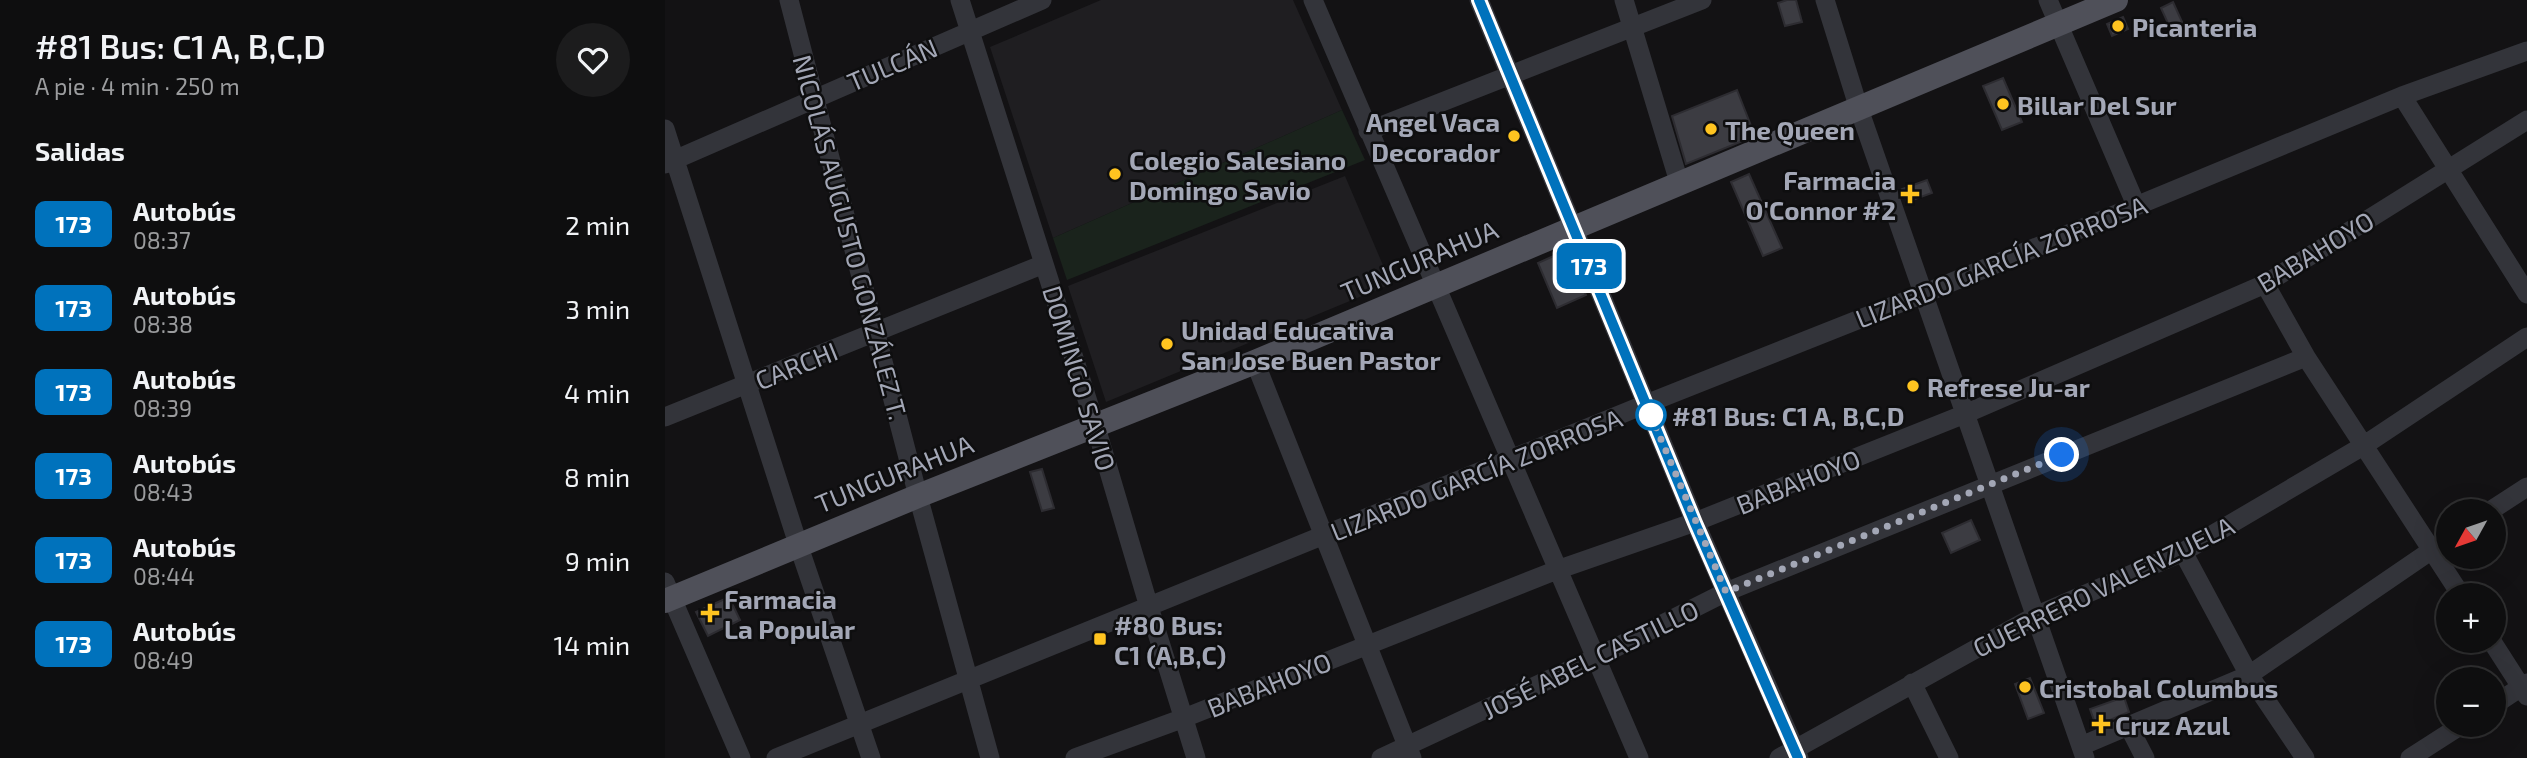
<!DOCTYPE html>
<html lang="es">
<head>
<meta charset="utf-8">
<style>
  body { margin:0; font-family:"Exo 2",sans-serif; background:#1c1c1d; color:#f1f3f6; height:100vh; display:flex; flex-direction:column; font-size:26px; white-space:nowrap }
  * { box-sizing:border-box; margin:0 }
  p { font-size:23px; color:#9b9c9e }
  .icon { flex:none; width:38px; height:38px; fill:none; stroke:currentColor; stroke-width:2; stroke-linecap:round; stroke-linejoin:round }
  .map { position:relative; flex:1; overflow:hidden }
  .details { display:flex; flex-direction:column; background:#0e0e0f; width:665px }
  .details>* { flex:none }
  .badge { padding:0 14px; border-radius:10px; font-size:24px; line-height:46px }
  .needle { width:46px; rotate:230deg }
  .tools { position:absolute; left:1771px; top:499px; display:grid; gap:14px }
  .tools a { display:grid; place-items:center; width:70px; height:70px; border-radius:50%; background:#0e0e0f; box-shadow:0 7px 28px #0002,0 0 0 2px #2e2e2f; font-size:35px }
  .you { position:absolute; width:35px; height:35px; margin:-18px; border:5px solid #fff; border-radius:50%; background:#1a73e8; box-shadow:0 0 0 10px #1a73e833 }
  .map>.badge { position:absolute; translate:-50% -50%; box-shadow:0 0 0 4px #fff }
  h2 { padding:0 35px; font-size:26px; line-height:63px }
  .round { display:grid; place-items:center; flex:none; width:74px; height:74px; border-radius:37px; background:#1c1c1d }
  .summary { display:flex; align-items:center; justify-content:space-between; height:119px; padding:0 35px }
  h1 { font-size:33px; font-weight:600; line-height:52px }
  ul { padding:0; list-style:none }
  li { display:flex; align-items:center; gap:21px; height:84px; padding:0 35px }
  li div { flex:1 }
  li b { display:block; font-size:26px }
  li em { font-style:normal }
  li .badge { min-width:77px; font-weight:700; text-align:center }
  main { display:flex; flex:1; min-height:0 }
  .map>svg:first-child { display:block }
</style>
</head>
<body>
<main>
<section class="details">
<div class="summary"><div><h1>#81 Bus: C1 A, B,C,D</h1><p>A pie · 4 min · 250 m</p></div><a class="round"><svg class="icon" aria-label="heart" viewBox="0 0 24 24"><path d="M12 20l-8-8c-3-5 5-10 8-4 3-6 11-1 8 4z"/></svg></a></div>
<h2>Salidas</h2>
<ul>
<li><span class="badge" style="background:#0072bc;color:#fff">173</span><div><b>Autobús</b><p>08:37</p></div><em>2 min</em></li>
<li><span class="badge" style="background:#0072bc;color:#fff">173</span><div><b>Autobús</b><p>08:38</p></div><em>3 min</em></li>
<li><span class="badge" style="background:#0072bc;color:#fff">173</span><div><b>Autobús</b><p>08:39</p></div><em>4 min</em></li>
<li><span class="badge" style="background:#0072bc;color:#fff">173</span><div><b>Autobús</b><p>08:43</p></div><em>8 min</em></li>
<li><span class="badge" style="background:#0072bc;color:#fff">173</span><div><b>Autobús</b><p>08:44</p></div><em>9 min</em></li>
<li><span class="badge" style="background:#0072bc;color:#fff">173</span><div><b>Autobús</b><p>08:49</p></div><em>14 min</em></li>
</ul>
</section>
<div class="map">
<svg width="1862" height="758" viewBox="0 0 1862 758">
  <rect width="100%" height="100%" fill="#131214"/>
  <path fill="#1f1e21" d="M 436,0 L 628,0 L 677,110 L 388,238 L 325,47 Z
    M 680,176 L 726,284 L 441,402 L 403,286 Z"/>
  <path fill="#1a231c" d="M 677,110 L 700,160 L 402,280 L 388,238 Z"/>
  <path fill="#3c3c42" stroke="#2d2c31" stroke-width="2" d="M 1122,0 L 1131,0 L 1137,22 L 1120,26 L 1113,3 Z
    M 1508,2 L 1518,24 L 1506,30 L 1496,8 Z
    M 1458,17 L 1463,29 L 1447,36 L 1442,24 Z
    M 1338,78 L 1357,122 L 1337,130 L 1318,86 Z
    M 1072,90 L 1090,136 L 1021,164 L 1007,116 Z
    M 1084,174 L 1117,248 L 1098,256 L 1066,182 Z
    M 1262,180 L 1267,193 L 1242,202 L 1237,189 Z
    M 902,250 L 921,295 L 892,308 L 873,263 Z
    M 377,469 L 389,508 L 377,511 L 365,472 Z
    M 1306,520 L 1315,540 L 1286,553 L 1277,533 Z
    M 64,597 L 75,620 L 43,636 L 31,612 Z
    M 1365,678 L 1379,713 L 1363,719 L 1350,684 Z
    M 1459,697 L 1464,712 L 1431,726 L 1425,709 Z"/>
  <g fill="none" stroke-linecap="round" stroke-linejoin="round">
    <path stroke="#33343a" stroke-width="19" d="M 124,0 L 253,496 L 325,758
      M 295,0 L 430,424 L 484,607 L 531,758
      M 648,0 L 974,758
      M 814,0 L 1030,522 L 1134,758
      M 959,0 L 1014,182
      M 1160,0 L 1194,109 L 1420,758
      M 1383,0 L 1471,205
      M 1737,96 L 1862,294
      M 0,129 L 133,544 L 206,758
      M 703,131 L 1037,0
      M 0,164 L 377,0
      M 1600,284 L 1641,357 L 1796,595
      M 590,362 L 747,758
      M 0,417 L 379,264
      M 1825,511 L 1862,487
      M 1518,552 L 1584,675 L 1640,758
      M 0,582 L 76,758
      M 1826,640 L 1862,696
      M 1247,683 L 1284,758
      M 1829,705 L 1862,683
      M 1464,727 L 1480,758
      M 1416,746 L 1584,675 L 1783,539
      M 111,758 L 981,404 L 1258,294 L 1737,96 L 1862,51
      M 410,758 L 519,718 L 892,570 L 1030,522 L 1300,414 L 1600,284 L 1862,120
      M 716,758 L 930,658 L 1061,592 L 1641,357
      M 1114,758 L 1370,616 L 1518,552 L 1698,446 L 1862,337
      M 1745,758 L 1798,724"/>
    <path stroke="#4f5059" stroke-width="24" d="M 0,601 L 253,496 L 590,362 L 1451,0"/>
  </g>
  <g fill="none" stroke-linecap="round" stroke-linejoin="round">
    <g stroke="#fff" stroke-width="16">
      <path id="line" d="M 814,0 L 1030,523 L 1133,758"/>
    </g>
    <use href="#line" stroke="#0072bc" stroke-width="10"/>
    <path stroke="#a3a7b6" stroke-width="7" stroke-dasharray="0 12.6" d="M 986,415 L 981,404 L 1061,592 L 1397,455"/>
  </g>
  <g fill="#ffc420" stroke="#0e0e0f" stroke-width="2.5">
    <circle cx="1453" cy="26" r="7"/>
    <circle cx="1338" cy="104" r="7"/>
    <circle cx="1046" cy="129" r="7"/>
    <circle cx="849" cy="136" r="7"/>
    <circle cx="450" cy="174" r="7"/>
    <path d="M1241.5 183.5h7v7h7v7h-7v7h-7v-7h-7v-7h7z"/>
    <circle cx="502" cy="344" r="7"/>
    <circle cx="1248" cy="386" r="7"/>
    <path d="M41.5 602.5h7v7h7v7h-7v7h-7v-7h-7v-7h7z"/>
    <rect x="428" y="632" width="14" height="14" rx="3.5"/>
    <circle cx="1360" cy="687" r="7"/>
    <path d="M1432.5 713.5h7v7h7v7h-7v7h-7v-7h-7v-7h7z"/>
  </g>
  <circle fill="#fff" stroke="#0072bc" stroke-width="3.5" cx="986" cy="415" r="14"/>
  <g text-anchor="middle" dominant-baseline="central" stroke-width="5" stroke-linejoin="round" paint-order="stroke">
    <g font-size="26" font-weight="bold" fill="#a3a7b6" stroke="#0e0e0f" text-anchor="start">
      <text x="1467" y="26">Picanteria</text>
      <text x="1352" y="104">Billar Del Sur</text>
      <text x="835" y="121" text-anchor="end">Angel Vaca<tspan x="835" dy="30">Decorador</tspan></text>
      <text x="1060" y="129">The Queen</text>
      <text x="464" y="159">Colegio Salesiano<tspan x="464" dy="30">Domingo Savio</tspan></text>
      <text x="1231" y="179" text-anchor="end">Farmacia<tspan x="1231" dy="30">O'Connor #2</tspan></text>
      <text x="516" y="329">Unidad Educativa<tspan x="516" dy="30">San Jose Buen Pastor</tspan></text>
      <text x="1262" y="386">Refrese Ju-ar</text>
      <text x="59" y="598">Farmacia<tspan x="59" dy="30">La Popular</tspan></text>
      <text x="449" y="624">#80 Bus:<tspan x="449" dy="30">C1 (A,B,C)</tspan></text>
      <text x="1374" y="687">Cristobal Columbus</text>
      <text x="1450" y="724">Cruz Azul</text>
    </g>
    <g font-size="26" fill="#a3a7b6" stroke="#0e0e0f">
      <text transform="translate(227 64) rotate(-23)">TULCÁN</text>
      <text transform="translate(186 237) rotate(75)">NICOLÁS AUGUSTO GONZÁLEZ T.</text>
      <text transform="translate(1650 251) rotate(-31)">BABAHOYO</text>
      <text transform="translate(754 260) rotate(-23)">TUNGURAHUA</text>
      <text transform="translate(1336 261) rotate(-22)">LIZARDO GARCÍA ZORROSA</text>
      <text transform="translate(131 365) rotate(-22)">CARCHI</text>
      <text transform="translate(415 378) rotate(73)">DOMINGO SAVIO</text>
      <text transform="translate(229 473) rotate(-22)">TUNGURAHUA</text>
      <text transform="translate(811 474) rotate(-22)">LIZARDO GARCÍA ZORROSA</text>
      <text transform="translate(1133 481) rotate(-22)">BABAHOYO</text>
      <text transform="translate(1438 586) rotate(-26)">GUERRERO VALENZUELA</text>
      <text transform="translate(925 659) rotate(-26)">JOSÉ ABEL CASTILLO</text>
      <text transform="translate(604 684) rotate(-22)">BABAHOYO</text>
    </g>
    <g font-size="26" font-weight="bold" fill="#a3a7b6" stroke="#0e0e0f" text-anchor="start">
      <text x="1007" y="415">#81 Bus: C1 A, B,C,D</text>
    </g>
  </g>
</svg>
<div class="tools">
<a><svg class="needle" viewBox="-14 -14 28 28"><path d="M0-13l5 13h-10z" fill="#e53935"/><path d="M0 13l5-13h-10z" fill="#9b9c9e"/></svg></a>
<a>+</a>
<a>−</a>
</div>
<div class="you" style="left:1397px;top:455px"></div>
<b class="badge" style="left:924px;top:266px;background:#0072bc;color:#fff">173</b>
</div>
</main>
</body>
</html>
